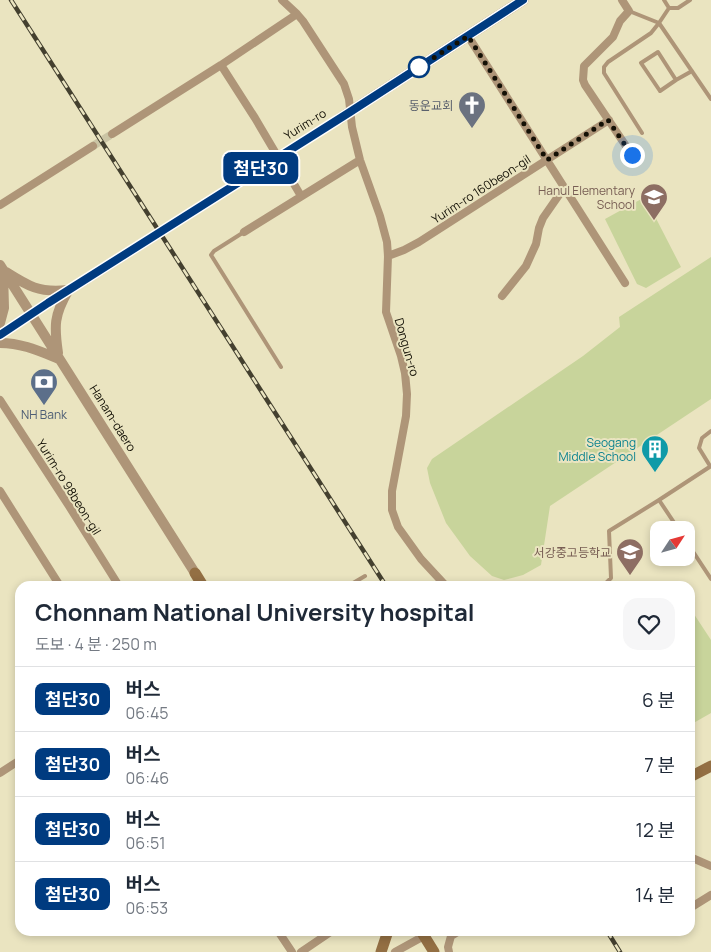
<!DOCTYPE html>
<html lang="ko">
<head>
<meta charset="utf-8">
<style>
  body { margin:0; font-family:Manrope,"Noto Sans KR",sans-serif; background:#f6f6f7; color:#1f2937; height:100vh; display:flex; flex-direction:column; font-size:19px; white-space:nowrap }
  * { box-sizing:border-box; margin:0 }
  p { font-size:16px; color:#747a83 }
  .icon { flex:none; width:28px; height:28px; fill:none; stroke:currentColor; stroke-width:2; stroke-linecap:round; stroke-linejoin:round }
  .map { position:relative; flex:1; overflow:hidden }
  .drawer { position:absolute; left:15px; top:581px; width:680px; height:355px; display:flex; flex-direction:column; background:#fff; border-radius:15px; box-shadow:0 2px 8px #0003 }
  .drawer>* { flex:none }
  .badge { padding:0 10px; border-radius:8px; font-size:18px; line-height:32px }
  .needle { width:32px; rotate:54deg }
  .fabs { position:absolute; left:650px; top:521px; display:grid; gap:10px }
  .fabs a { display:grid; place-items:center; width:45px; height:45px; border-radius:10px; background:#fff; box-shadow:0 2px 8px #0003; font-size:25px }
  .you { position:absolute; width:25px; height:25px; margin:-12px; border:4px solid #fff; border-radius:50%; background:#1a73e8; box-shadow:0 0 0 8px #1a73e833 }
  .map>.badge { position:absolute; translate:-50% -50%; box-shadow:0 0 0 2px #fff }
  .round { display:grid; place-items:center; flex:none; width:52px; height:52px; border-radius:15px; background:#f6f6f7 }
  .head { display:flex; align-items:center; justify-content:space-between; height:85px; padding:0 20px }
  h1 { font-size:24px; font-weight:700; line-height:38px }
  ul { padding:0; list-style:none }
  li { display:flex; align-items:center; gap:15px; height:65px; padding:0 20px; border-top:1px solid #e0e1e3 }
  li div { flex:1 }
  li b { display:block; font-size:19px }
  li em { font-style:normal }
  li .badge { min-width:55px; font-weight:700; text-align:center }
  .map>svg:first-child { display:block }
</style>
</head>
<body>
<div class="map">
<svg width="711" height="952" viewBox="0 0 711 952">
  <rect width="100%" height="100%" fill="#eae4c0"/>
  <path fill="#c8d49b" d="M 645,197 L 681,267 L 646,288 L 637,284 L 605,219 Z
    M 711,257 L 711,399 L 550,506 L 541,565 L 523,575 L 504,580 L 492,576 L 470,556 L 446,523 L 430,483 L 427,468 L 432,459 L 583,356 L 620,327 L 619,317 Z
    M 690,608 L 711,640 L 711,713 L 690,725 Z"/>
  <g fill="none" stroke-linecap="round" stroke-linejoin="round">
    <path stroke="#cac4a4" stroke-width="8" stroke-dasharray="8 4" stroke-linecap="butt" d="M 93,146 L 112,134"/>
    <path stroke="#ae9578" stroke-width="4" d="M 664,0 L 669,8
      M 629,11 L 659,23 L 669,8 L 678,8 L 690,0
      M 658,52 L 676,80 L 660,91 L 641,63 Z
      M 676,80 L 692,71
      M 642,133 L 604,73 L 604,67 L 608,62 L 651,33 L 659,23 L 711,99
      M 244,232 L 214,251 L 211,255 L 281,367
      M 710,466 L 699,448 L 702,438 L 711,431
      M 659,500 L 679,530
      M 686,541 L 711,579
      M 348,586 L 365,576
      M 603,586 L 611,578 L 609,531 L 659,500 L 711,466"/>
    <path stroke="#ae9578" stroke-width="8" d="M 282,0 L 297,14 L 303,21 L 344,84 L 349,99 L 352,127 L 360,160 L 380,216 L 387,242 L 388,256 L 386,312 L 401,356 L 405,373 L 407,394 L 406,416 L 392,491 L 392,510 L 398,527 L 421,559 L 446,586
      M 622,0 L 629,11 L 620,21 L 613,37 L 584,66 L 583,80 L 585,85 L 632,155
      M 468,36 L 625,283
      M 221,65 L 255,118 L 301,196
      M 112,134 L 221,65 L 297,14
      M 0,205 L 93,146
      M 244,232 L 360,160
      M 388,256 L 404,250 L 419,242 L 609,120
      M 502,296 L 526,266 L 536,244 L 539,228 L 543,218 L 559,195 L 565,189
      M 0,400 L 69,506 L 119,586
      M 0,491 L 60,586
      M 0,773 L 20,760
      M 690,857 L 711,866
      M 690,908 L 711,895
      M 278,931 L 292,952
      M 301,952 L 332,931
      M 395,952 L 424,936
      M 449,952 L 448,947 L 451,936 L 459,931"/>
    <path stroke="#ae9578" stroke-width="10" d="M 0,265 L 195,573
      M 6,272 C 28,286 39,293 67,290
      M 0,323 L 4,308 L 3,271
      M 0,335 L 48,303 L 85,280
      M 0,343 C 22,343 39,351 59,359
      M 58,353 C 54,326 54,315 68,291"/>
    <path stroke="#936f43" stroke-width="11" d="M 339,119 L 523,0
      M 195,573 L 203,586
      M 690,777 L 711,766
      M 421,931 L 434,952
      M 381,952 L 388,931"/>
    <g stroke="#44402f" stroke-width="4.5">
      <path id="rail" d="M 11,0 L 386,586
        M 607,931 L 620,952"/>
    </g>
    <use href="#rail" stroke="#eae4c0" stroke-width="2.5" stroke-dasharray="8" stroke-linecap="butt"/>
    <path stroke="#ae9578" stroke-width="10" d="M 85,280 L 339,119"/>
  </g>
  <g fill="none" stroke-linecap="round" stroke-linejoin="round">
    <g stroke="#fff" stroke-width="11">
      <path id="line" d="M 0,335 L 48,303 L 350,112 L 523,0"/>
    </g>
    <use href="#line" stroke="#003b80" stroke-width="8"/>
    <path stroke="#131005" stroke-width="5" stroke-dasharray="0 9" d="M 419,67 L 468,36 L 547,160 L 608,120 L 632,155"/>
  </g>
  <defs>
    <g id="church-pin" transform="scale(1.4375)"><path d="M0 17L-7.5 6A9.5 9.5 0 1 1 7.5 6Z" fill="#6b7280" stroke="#eae4c0"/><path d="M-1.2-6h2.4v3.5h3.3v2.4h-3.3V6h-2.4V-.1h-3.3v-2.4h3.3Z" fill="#fff"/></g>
    <g id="school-pin" transform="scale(1.4375)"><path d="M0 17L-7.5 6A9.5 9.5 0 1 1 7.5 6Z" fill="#8d6e63" stroke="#eae4c0"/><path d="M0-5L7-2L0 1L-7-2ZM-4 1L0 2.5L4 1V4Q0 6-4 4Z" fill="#fff"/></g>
    <g id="bank-pin" transform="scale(1.4375)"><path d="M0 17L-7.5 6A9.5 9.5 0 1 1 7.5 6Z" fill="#5c6f8a" stroke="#eae4c0"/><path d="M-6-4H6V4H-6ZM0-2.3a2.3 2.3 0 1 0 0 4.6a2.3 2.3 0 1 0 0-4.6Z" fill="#fff"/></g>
    <g id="building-pin" transform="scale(1.4375)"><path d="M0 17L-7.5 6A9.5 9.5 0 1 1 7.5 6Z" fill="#0f9aa8" stroke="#eae4c0"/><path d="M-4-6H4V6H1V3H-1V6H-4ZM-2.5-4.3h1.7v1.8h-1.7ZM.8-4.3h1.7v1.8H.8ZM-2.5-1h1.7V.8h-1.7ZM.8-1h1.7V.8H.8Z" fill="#fff"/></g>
  </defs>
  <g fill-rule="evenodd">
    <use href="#church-pin" x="472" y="105"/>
    <use href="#school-pin" x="654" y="197"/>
    <use href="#bank-pin" x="44" y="382"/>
    <use href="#building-pin" x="655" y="449"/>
    <use href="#school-pin" x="630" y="552"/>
  </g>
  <circle fill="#fff" stroke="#003b80" stroke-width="2.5" cx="419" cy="67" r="10"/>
  <g text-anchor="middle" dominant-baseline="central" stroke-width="4" stroke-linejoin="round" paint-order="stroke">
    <g font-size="12" fill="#5b616d" stroke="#eae4c0" text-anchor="end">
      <text x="453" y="105">동운교회</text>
    </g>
    <g font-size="12" fill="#131005" stroke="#eae4c0">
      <text transform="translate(305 124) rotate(-32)">Yurim-ro</text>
      <text transform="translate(481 189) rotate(-33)">Yurim-ro 160beon-gil</text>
      <text transform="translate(407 347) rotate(74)">Dongun-ro</text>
      <text transform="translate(113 418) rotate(58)">Hanam-daero</text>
      <text transform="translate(69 487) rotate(58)">Yurim-ro 98beon-gil</text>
    </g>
    <g font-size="12" fill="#785e54" stroke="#eae4c0" text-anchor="end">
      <text x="635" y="190">Hanul Elementary<tspan x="635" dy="14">School</tspan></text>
      <text x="611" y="552">서강중고등학교</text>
    </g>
    <g font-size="12" fill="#4e5e75" stroke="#eae4c0">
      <text x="44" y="414">NH Bank</text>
    </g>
    <g font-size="12" fill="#0d838f" stroke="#eae4c0" text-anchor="end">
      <text x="636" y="442">Seogang<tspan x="636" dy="14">Middle School</tspan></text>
    </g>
  </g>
</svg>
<div class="fabs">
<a><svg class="needle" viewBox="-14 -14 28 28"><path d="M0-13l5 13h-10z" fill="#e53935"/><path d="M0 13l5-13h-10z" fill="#747a83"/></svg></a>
</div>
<div class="you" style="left:632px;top:155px"></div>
<b class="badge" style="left:261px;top:168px;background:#003b80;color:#fff">첨단30</b>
<section class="drawer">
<div class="head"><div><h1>Chonnam National University hospital</h1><p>도보 · 4 분 · 250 m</p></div><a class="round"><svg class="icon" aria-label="heart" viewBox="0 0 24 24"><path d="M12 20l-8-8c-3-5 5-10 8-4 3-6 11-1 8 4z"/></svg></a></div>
<ul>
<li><span class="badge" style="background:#003b80;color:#fff">첨단30</span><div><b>버스</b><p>06:45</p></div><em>6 분</em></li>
<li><span class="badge" style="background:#003b80;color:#fff">첨단30</span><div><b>버스</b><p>06:46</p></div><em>7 분</em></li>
<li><span class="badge" style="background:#003b80;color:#fff">첨단30</span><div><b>버스</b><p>06:51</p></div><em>12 분</em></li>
<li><span class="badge" style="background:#003b80;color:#fff">첨단30</span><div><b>버스</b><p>06:53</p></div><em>14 분</em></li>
</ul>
</section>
</div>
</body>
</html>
